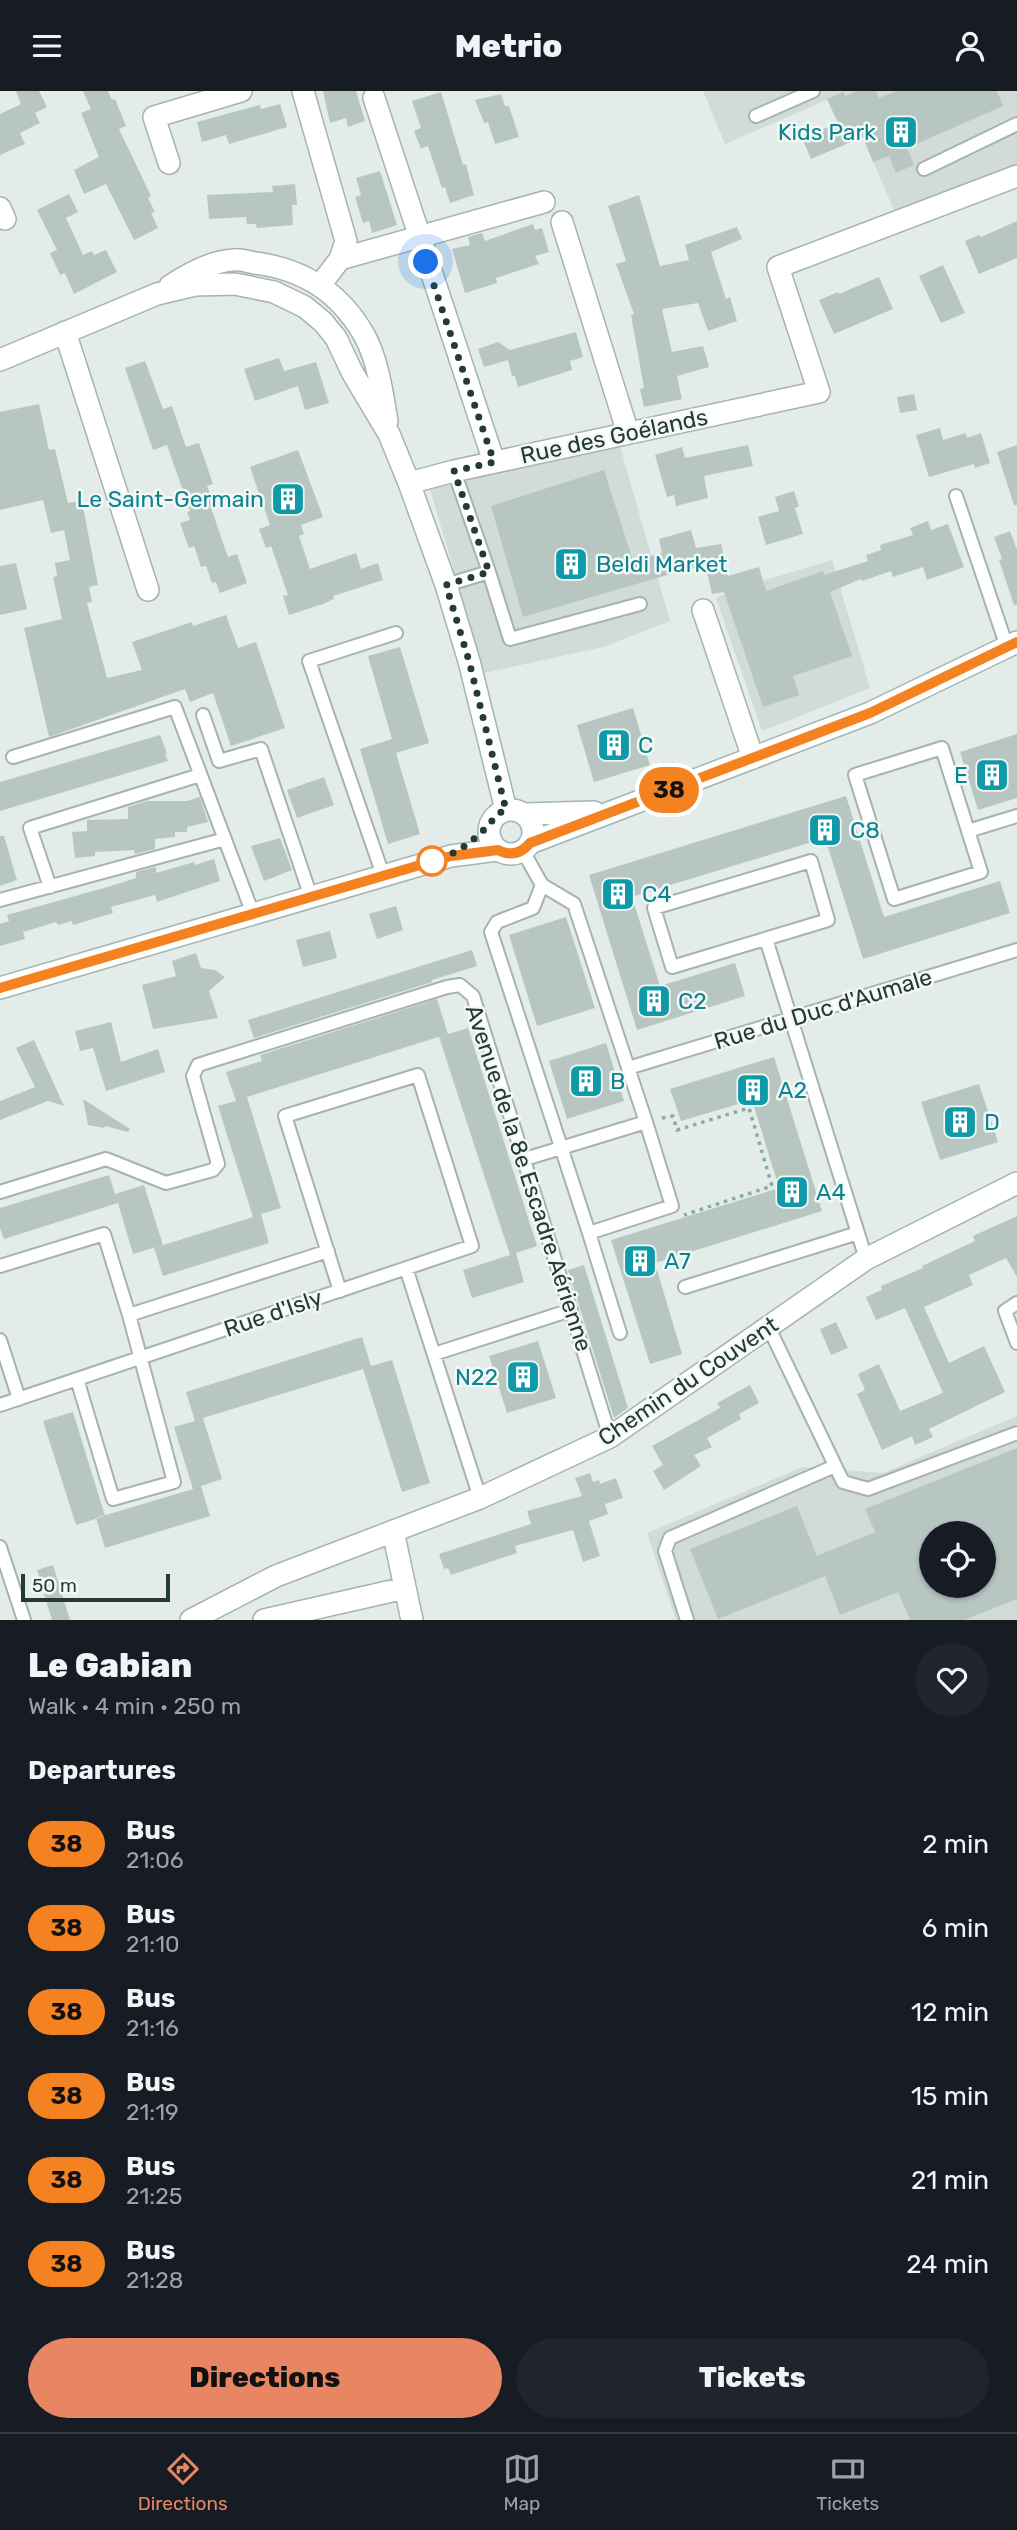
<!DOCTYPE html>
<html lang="en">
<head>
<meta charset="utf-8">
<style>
  body { margin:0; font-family:Rubik,sans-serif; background:#20242c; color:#f1f3f6; height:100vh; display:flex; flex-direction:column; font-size:26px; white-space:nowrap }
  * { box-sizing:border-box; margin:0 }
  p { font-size:23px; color:#9ea1a6 }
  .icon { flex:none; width:38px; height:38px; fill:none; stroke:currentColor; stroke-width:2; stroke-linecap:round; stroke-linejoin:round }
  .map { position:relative; height:1529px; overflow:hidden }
  .sheet { display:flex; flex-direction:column; background:#171b24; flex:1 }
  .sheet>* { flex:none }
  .badge { padding:0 14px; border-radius:23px; font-size:24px; line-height:46px }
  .tools { position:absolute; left:919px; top:1430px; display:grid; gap:14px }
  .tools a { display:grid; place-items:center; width:77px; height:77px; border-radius:50%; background:#171b24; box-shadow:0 2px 5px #0004; font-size:35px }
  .scale { position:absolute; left:21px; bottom:18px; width:149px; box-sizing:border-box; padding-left:7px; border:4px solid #243b35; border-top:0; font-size:19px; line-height:24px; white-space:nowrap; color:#243b35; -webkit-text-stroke:5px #f3f8f6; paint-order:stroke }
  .you { position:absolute; width:35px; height:35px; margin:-18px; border:5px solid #fff; border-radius:50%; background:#1a73e8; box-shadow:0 0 0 10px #1a73e833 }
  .map>.badge { position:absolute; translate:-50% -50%; box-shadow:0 0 0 4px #fff }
  h2 { padding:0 28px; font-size:26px; line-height:63px }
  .round { display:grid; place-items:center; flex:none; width:74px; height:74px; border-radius:37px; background:#20242c }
  .summary { display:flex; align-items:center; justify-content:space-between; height:119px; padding:0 28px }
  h1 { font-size:33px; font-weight:800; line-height:52px }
  .cta { display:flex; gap:14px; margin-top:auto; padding:14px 28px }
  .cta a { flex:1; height:80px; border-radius:42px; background:#e88664; color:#111; font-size:28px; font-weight:800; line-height:80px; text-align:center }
  .cta a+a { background:#20242c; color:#f1f3f6 }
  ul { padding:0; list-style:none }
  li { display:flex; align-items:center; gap:21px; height:84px; padding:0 28px }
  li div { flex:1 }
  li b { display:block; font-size:26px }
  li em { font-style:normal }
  li .badge { min-width:77px; font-weight:700; text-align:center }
  header { display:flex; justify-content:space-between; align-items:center; height:91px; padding:0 28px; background:#171b24; font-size:32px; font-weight:800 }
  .dock { display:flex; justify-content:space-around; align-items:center; height:98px; border-top:2px solid #363941; background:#171b24; font-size:19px; color:#9ea1a6 }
  .dock a { display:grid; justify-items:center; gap:4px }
  .dock .current { color:#e88664 }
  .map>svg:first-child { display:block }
</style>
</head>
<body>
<header><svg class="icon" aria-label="menu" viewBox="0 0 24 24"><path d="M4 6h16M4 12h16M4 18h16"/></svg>Metrio<svg class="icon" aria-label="person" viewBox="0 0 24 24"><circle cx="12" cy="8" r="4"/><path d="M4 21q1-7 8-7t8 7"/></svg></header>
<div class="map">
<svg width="1017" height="1529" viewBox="0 0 1017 1529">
  <rect width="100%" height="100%" fill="#e3ece8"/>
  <path fill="#d1dbd7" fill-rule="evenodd" d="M 703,0 L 1017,0 L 1017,74 L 897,126 L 851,20 L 827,9 L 725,53 Z
    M 619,352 L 670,530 L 603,556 L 484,582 L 429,395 Z
    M 832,469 L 870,597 L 762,640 L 716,507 L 735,498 Z
    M 1017,1325 L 1017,1529 L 676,1529 L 647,1442 L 803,1376 L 883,1382 ZM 931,1442 L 984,1442 L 984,1494 L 931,1494 Z"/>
  <path fill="#b8c6c1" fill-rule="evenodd" d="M 16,0 L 39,0 L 47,16 L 35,22 L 40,32 L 20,42 L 25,53 L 0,64 L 0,23 L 21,13 Z
    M 83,0 L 108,0 L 112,9 L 115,8 L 126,35 L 119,38 L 151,105 L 148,107 L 155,121 L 151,122 L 158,137 L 134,149 L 106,93 L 84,103 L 74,79 L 99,66 L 81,22 L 91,18 Z
    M 323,0 L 356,0 L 365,30 L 348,36 L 346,27 L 330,32 Z
    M 857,0 L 876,0 L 879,7 L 896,0 L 997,0 L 1003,15 L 907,57 L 914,74 L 896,82 L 889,65 L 873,71 L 863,46 L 811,68 L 802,47 L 838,32 L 827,8 L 844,1 L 845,5 Z
    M 441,1 L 463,74 L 466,73 L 474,104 L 450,112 L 445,96 L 442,97 L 428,55 L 421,58 L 414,40 L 421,37 L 412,10 Z
    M 501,3 L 505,15 L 509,15 L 519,46 L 495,53 L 488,31 L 484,32 L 475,9 Z
    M 280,13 L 287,36 L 229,53 L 226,44 L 202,51 L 197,31 L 260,14 L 261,18 Z
    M 380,80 L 397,134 L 372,142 L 369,130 L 363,132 L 355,106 L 361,104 L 356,87 Z
    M 295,93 L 297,114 L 292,114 L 293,134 L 257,137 L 256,133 L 247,133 L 246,126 L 209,128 L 207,104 L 273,101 L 272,95 Z
    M 69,103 L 78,121 L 66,127 L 83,164 L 92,160 L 94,164 L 106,159 L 117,181 L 74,203 L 65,182 L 60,184 L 50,162 L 57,159 L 37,119 Z
    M 639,104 L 660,175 L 689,169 L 685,154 L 737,136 L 742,148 L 711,161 L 726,208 L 730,206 L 737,230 L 708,240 L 698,212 L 662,218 L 672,261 L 703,255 L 709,276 L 677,285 L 682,308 L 644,316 L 640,298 L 644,297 L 631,224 L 634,223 L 616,173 L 626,170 L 608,115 Z
    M 1017,130 L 1017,167 L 979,183 L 965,150 L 979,144 L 981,146 Z
    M 533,133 L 535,139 L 542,137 L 549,161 L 535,165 L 539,173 L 496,187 L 497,192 L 465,202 L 452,158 L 470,154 L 468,146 L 482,142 L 485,150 Z
    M 943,174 L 965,222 L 941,232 L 919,185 Z
    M 879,186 L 893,218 L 834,243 L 819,209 L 838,201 L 839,203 Z
    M 576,241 L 583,266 L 570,270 L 572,279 L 518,296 L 515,285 L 512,285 L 508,269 L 484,276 L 478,258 L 498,251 L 510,259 Z
    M 279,267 L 284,280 L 316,271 L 329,312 L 305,319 L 298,295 L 255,310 L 244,278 Z
    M 145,270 L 163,318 L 172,315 L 186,356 L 199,352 L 213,393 L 207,395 L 214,412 L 210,414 L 228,466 L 237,463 L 247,492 L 220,502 L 216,491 L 212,492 L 206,475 L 201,476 L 194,455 L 189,457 L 180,432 L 190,429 L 187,421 L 190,420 L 167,354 L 153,359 L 125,277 Z
    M 914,303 L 917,319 L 900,322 L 897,306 Z
    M 39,313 L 49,359 L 55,358 L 68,412 L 82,410 L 98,494 L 89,496 L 92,511 L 87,512 L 107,587 L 142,579 L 132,551 L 192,531 L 193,535 L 226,524 L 238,557 L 256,551 L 285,637 L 231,655 L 213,602 L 190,611 L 185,598 L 49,646 L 24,537 L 62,528 L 53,486 L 57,485 L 55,472 L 70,469 L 64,439 L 51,442 L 43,409 L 0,419 L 0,321 Z
    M 940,337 L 943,349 L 966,342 L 967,347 L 981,342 L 990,372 L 975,377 L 974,373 L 929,386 L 916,344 Z
    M 748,354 L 753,375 L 704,385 L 708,407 L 676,415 L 674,404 L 667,406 L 655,364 L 682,356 L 685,367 Z
    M 1017,354 L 1017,414 L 1014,414 L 997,361 Z
    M 298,359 L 323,426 L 301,434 L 304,443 L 299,445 L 310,478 L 356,462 L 361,478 L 378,472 L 383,489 L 333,505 L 334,508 L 323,513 L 289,524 L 283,505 L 288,504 L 271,455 L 266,457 L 259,438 L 270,434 L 250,376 Z
    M 604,379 L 633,470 L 662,462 L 659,448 L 691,439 L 696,457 L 721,453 L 728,485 L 759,476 L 766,500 L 823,480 L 824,484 L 868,470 L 866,464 L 881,459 L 880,454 L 913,444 L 910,437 L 928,430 L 931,439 L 948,433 L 964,476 L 927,489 L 923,476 L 893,486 L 891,480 L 862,490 L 861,488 L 830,501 L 852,565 L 793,585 L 799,604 L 763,616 L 724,501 L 712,503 L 705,473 L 523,526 L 491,415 Z
    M 794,400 L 799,415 L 795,417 L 803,443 L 766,454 L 758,426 L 779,420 L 775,406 Z
    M 1010,440 L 1017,459 L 1017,514 L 1014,514 L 999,469 L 1002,468 L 994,446 Z
    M 16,472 L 27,518 L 0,524 L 0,475 Z
    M 400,556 L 429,652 L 396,662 L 420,743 L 388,753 L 360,658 L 392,648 L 368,565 Z
    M 633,617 L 650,674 L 594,691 L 577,634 Z
    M 1017,643 L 1017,707 L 978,719 L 960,661 Z
    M 160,644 L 167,662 L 165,663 L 168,670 L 0,720 L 0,691 Z
    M 324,686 L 334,714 L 297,727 L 287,699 Z
    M 846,705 L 884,826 L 1000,790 L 1010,822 L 863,868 L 825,747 L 644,802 L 632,806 L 660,895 L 735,872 L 745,905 L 637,939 L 589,784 Z
    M 200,706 L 208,731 L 187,736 L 187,741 L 175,741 L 175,746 L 155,748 L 155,758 L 135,763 L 134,759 L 95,761 L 95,765 L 75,767 L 72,741 L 87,740 L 87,729 L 128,728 L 128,716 L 147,710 L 187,710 Z
    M 0,745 L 4,745 L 17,789 L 0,795 Z
    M 280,747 L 292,779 L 264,790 L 251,755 Z
    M 214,768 L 220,790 L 157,811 L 155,804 L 111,816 L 113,822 L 73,834 L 72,830 L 58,834 L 56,831 L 23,841 L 25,848 L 0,855 L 0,833 L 9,830 L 7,824 L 104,797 L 136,787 L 136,781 L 156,776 L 156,782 L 194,771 L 195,774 Z
    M 396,815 L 403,839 L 377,848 L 369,823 Z
    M 566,826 L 595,917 L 537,935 L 509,844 Z
    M 330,840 L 337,867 L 303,876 L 296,849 Z
    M 472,859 L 477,875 L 432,889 L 432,891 L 254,947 L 248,929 Z
    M 196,862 L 201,877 L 215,879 L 225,886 L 209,900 L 218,927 L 153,938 L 142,894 L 176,885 L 172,870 Z
    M 437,908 L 448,943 L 247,1006 L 281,1117 L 261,1123 L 269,1152 L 163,1185 L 154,1157 L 253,1126 L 218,1015 L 236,1010 L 226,981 L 262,970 L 260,964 Z
    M 111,931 L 121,971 L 158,958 L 165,981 L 106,1000 L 93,957 L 80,960 L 75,940 Z
    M 468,937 L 537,1155 L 516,1162 L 524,1191 L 472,1207 L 463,1179 L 510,1164 L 439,946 Z
    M 34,949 L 64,1015 L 48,1010 L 0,1029 L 0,1010 L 35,996 L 16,957 Z
    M 606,952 L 624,1010 L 567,1028 L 549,970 Z
    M 774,966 L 822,1120 L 655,1172 L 682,1263 L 650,1273 L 611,1149 L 779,1097 L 752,1009 L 681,1030 L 670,998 Z
    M 979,993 L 998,1051 L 940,1069 L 921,1011 Z
    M 83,1008 L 130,1038 L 128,1041 L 105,1035 L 104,1037 L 88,1034 Z
    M 109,1084 L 115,1103 L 144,1094 L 163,1154 L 133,1163 L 118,1112 L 4,1148 L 0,1137 L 0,1117 Z
    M 1017,1125 L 1017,1186 L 1006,1167 L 969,1184 L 973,1194 L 924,1216 L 949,1272 L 984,1255 L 1005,1301 L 929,1338 L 933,1346 L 915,1354 L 912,1345 L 882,1359 L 857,1303 L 865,1299 L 858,1283 L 879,1273 L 900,1320 L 943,1302 L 905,1217 L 876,1229 L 866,1206 L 882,1199 L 881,1195 L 923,1177 L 922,1175 L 975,1150 L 973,1145 Z
    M 584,1174 L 628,1317 L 614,1327 L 568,1179 Z
    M 836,1231 L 848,1257 L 831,1264 L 820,1238 Z
    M 362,1246 L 371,1275 L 392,1269 L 430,1392 L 402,1401 L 363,1278 L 203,1327 L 222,1388 L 201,1395 L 210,1425 L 105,1457 L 96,1427 L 193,1398 L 174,1336 L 195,1330 L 186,1301 Z
    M 538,1250 L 556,1307 L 507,1322 L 489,1265 Z
    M 750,1294 L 759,1312 L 739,1323 L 741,1328 L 707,1347 L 712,1356 L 694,1364 L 701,1375 L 664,1399 L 653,1380 L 663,1374 L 652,1355 L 720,1317 L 717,1312 Z
    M 73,1321 L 105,1425 L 76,1434 L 43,1330 Z
    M 1017,1357 L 1017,1508 L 964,1529 L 910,1529 L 898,1501 L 840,1524 L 825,1485 L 718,1528 L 690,1458 L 797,1415 L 817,1465 L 875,1441 L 865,1418 ZM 931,1442 L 984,1442 L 984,1494 L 931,1494 Z
    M 590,1382 L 593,1391 L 599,1389 L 600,1393 L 616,1387 L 623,1407 L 605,1413 L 608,1423 L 589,1430 L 600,1465 L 583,1471 L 573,1439 L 515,1455 L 517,1462 L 451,1484 L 448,1477 L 444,1478 L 439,1463 L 531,1433 L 527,1420 L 582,1405 L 575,1387 Z
    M 53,1474 L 70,1529 L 52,1529 L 37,1479 Z"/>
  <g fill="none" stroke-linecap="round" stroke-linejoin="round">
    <g stroke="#a6b3af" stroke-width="16">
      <path id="service" d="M 756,25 L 813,0
        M 924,78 L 1017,33
        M 454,380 L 489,481
        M 956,405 L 1007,556
        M 446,494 L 489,481 L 510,548 L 640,513
        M 203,624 L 219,670 L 261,658 L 311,806
        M 942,657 L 981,781 L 894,808 L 855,684 Z
        M 13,666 L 175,616 L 253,823
        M 968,740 L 1017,725
        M 523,760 L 542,794
        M 811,770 L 828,829 L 672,876 L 654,817 Z
        M 383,784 L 309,570 L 396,542
        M 542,794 L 533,817 L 497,831 L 491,841 L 589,1142
        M 50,796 L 30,737 L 200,684
        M 0,809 L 225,748
        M 766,848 L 866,1168
        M 628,977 L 1017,859
        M 525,1068 L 646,1031 L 574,813 L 542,794
        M 0,1101 L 106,1068 L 166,1092 L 213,1079 L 218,1073 L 193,985 L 198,974 L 447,896 L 460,894 L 473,905 L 610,1346
        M 0,1175 L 104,1143 L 129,1224 L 174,1391 L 113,1408 L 77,1288
        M 406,1177 L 480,1407
        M 685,1196 L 858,1142
        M 1017,1212 L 1005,1220 L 1017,1252
        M 129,1224 L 328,1160
        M 769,1237 L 843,1391 L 868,1398 L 1017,1342
        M 620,1242 L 589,1142 L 672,1115 L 646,1031
        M 0,1249 L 19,1308
        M 434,1263 L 571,1219
        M 0,1314 L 472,1155 L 418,984 L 285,1025 L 340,1200
        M 0,1456 L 24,1529
        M 687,1529 L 665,1460 L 670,1447 L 835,1375"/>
    </g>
    <g stroke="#a6b3af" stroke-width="24">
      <path id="minor" d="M 303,0 L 346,150 L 340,168
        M 374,7 L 494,371
        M 169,72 L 154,26 L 241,0
        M 0,117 L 5,128
        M 562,131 L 628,342
        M 321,193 L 340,168 L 544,111
        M 170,195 C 188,183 211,170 234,169 C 240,168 248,171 255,172 C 303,178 338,200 363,242 C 378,268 382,301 387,330
        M 65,241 L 148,499
        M 0,269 L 157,203 L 195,194 L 235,193 L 274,201 L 305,216 L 323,231 L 336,247 L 352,281 L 389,343 L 409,392 L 446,494 L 469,570 L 506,719
        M 409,392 L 454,380 L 819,301 L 778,176 L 1017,85
        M 703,519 L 753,667
        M 393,1440 L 412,1529
        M 191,1529 L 276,1485 L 480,1407 L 610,1346 L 866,1168 L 1017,1092
        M 264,1529 L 405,1497"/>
    </g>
    <g stroke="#a2b6af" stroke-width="24">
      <path id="secondary" d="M489 741a22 22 0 1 1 44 0a22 22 0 1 1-44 0Z
        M 525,723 L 594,721
        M 530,752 L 870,622 L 1017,551
        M 0,897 L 451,765 L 497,759"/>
    </g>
    <path stroke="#85ada1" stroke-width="3.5" stroke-dasharray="3.5 5" stroke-linecap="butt" d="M 662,1027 L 673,1025 L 677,1039 L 749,1017 L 772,1095 L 684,1124"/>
    <use href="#service" stroke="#fff" stroke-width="12"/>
    <use href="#minor" stroke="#fff" stroke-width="21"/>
    <use href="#secondary" stroke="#fff" stroke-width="21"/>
  </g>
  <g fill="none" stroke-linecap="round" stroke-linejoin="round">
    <g stroke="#fff" stroke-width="16">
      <path id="line" d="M 0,897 L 451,765 L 498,759 C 510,765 521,763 530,752 L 870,622 L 1017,551"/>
    </g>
    <use href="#line" stroke="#f58220" stroke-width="10"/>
    <path stroke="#243b35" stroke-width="7" stroke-dasharray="0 12.6" d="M 426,171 L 494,371 L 454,380 L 489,481 L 446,494 L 469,570 L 506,719 C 497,722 495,727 489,733 C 475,750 453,765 432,770"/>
  </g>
  <defs>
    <g id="building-square" transform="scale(1.75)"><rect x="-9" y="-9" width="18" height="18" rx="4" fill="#0f9aa8" stroke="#f3f8f6"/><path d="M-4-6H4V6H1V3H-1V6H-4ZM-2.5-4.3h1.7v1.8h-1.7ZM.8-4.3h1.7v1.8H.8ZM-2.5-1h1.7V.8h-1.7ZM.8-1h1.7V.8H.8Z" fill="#fff"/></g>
  </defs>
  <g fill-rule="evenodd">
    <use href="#building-square" x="901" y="41"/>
    <use href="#building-square" x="288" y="408"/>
    <use href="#building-square" x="571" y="473"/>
    <use href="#building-square" x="614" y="654"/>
    <use href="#building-square" x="992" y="684"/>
    <use href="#building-square" x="825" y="739"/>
    <use href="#building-square" x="618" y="803"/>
    <use href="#building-square" x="654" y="910"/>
    <use href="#building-square" x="586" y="990"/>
    <use href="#building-square" x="753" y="999"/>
    <use href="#building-square" x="960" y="1031"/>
    <use href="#building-square" x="792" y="1101"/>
    <use href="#building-square" x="640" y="1170"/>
    <use href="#building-square" x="523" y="1286"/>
  </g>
  <circle fill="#fff" stroke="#f58220" stroke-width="3.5" cx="432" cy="770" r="14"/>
  <g text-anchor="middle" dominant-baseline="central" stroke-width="5" stroke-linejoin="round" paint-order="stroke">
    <g font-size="23" fill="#0d838f" stroke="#f3f8f6" text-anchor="start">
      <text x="876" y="41" text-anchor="end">Kids Park</text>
      <text x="264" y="408" text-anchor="end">Le Saint-Germain</text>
      <text x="596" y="473">Beldi Market</text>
      <text x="638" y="654">C</text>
      <text x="968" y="684" text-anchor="end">E</text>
      <text x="850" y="739">C8</text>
      <text x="642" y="803">C4</text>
      <text x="678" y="910">C2</text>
      <text x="610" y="990">B</text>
      <text x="778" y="999">A2</text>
      <text x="984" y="1031">D</text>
      <text x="816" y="1101">A4</text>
      <text x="664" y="1170">A7</text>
      <text x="498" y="1286" text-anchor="end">N22</text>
    </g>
    <g font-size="23" fill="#243b35" stroke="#f3f8f6">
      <text transform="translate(614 345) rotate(-12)">Rue des Goélands</text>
      <text transform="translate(823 918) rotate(-17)">Rue du Duc d'Aumale</text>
      <text transform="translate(529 1087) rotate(72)">Avenue de la 8e Escadre Aérienne</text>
      <text transform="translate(273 1222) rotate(-19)">Rue d'Isly</text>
      <text transform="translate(688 1290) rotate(-34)">Chemin du Couvent</text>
    </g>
  </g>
</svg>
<div class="tools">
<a><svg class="icon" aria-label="locate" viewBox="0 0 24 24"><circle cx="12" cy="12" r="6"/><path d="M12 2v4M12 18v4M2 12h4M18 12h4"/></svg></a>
</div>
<div class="scale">50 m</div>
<div class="you" style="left:426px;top:171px"></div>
<b class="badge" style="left:669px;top:699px;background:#f58220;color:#111">38</b>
</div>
<section class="sheet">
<div class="summary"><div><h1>Le Gabian</h1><p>Walk · 4 min · 250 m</p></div><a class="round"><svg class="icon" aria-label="heart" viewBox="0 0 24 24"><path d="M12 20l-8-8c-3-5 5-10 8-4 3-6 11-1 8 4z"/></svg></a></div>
<h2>Departures</h2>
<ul>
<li><span class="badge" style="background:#f58220;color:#111">38</span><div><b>Bus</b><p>21:06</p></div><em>2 min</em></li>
<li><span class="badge" style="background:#f58220;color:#111">38</span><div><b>Bus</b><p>21:10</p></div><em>6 min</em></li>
<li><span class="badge" style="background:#f58220;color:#111">38</span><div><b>Bus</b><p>21:16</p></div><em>12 min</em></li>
<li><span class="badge" style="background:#f58220;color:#111">38</span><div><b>Bus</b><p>21:19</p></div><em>15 min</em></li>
<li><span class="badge" style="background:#f58220;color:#111">38</span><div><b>Bus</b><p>21:25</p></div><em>21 min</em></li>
<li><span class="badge" style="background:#f58220;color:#111">38</span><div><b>Bus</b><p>21:28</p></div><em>24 min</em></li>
</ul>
<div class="cta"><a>Directions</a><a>Tickets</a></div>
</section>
<nav class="dock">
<a class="current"><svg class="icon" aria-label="directions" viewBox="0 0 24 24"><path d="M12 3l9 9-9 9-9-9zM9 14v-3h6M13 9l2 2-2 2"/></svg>Directions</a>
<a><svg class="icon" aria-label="map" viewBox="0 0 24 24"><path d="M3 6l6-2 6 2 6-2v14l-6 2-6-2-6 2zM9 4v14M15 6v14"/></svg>Map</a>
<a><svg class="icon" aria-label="tickets" viewBox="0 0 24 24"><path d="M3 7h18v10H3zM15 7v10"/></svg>Tickets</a>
</nav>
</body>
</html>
